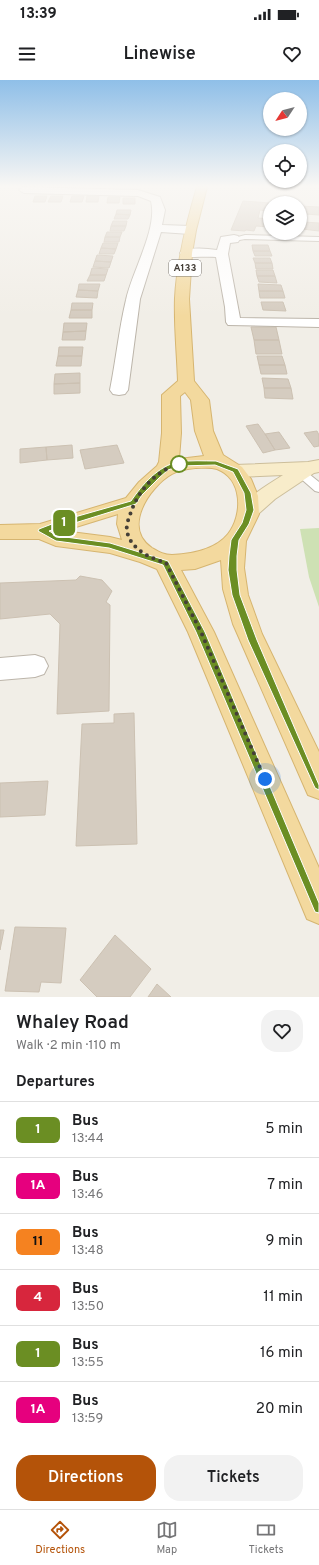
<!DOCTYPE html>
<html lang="en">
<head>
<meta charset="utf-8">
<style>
  body { margin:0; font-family:Overpass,sans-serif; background:#f2f2f2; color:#202124; height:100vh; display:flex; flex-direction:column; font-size:15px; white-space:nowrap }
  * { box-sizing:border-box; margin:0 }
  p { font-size:13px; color:#757577 }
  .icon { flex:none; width:22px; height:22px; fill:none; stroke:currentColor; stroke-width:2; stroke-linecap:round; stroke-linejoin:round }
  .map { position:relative; height:917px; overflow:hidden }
  .details { display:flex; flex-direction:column; background:#fff; flex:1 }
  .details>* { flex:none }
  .badge { padding:0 8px; border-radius:6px; font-size:14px; line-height:26px }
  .needle { width:26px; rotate:234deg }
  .tools { position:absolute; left:263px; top:12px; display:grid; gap:8px }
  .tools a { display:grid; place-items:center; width:44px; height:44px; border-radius:50%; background:#fff; box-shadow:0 1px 3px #0004; font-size:20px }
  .you { position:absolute; width:20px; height:20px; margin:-10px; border:3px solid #fff; border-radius:50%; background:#1a73e8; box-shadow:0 0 0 6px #1a73e833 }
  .map>.badge { position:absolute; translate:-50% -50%; box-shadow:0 0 0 2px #fff }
  h2 { padding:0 16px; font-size:15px; line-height:36px }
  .round { display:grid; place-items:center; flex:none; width:42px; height:42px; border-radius:16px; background:#f2f2f2 }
  .overview { display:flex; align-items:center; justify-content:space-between; height:68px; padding:0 16px }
  h1 { font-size:19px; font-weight:600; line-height:30px }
  .button { display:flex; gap:8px; margin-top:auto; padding:8px 16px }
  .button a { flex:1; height:46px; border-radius:16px; background:#b45309; color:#fff; font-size:16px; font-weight:600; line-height:46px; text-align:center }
  .button a+a { background:#f2f2f2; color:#202124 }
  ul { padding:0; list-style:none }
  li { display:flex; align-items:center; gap:12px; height:56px; padding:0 16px; border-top:1px solid #e0e0e0 }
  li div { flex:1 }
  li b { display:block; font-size:15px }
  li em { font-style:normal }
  li .badge { min-width:44px; font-weight:700; text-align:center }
  .status { display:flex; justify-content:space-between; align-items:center; height:28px; padding:0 20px; background:#fff; direction:ltr }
  .status svg { height:11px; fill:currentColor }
  header { display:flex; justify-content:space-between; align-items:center; height:52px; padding:0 16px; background:#fff; font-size:18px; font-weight:600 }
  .menu { display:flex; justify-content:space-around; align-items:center; height:56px; border-top:1px solid #e0e0e0; background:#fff; font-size:11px; color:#757577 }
  .menu a { display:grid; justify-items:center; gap:2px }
  .menu .on { color:#b45309 }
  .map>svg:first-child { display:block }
</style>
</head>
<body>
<div class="status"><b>13:39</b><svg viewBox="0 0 49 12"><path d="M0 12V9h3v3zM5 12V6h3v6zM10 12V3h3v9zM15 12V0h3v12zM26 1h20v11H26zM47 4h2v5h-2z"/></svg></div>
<header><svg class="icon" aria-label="menu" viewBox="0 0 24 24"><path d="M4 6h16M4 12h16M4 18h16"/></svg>Linewise<svg class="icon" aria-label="heart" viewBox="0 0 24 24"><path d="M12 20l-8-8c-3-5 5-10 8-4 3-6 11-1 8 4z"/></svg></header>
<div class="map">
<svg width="319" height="917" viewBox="0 0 319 917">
  <rect width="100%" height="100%" fill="#f1eee7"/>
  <path fill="#cee1b4" d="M 319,448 L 319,527 L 309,497 L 300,449 Z"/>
  <path fill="#d5ccc0" stroke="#ccc1b2" d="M 35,116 L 47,116 L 45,122 L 33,122 Z
    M 51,116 L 63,116 L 61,122 L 48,122 Z
    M 72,116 L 84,116 L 82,122 L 70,122 Z
    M 87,116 L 99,116 L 98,122 L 86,122 Z
    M 108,117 L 120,117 L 119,123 L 107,123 Z
    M 123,118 L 135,118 L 135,124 L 123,124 Z
    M 243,121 L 270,123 L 270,131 L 260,130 L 258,138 L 270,139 L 270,147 L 256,146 L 254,151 L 246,150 L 245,151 L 231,150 Z
    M 300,126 L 319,127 L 319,135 L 305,134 L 304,142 L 319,143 L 319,151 L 302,149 L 300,152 Z
    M 117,130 L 131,130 L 130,135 L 116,134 Z
    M 116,134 L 130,135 L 128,139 L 114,139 Z
    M 113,141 L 127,141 L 126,146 L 111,146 Z
    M 111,146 L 126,146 L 124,151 L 110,151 Z
    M 107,152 L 122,152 L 120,157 L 105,157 Z
    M 105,157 L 120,157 L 119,162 L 104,162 Z
    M 103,163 L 118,163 L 116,169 L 101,168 Z
    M 252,165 L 268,165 L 270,171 L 253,171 Z
    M 101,168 L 116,169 L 114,174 L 99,174 Z
    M 253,171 L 270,171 L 272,176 L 255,176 Z
    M 97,175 L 113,176 L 111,182 L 95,181 Z
    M 253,178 L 270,178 L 272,183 L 255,183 Z
    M 95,181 L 111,182 L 109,188 L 93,187 Z
    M 255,183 L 272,183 L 273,189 L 256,189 Z
    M 92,188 L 108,189 L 106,195 L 90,195 Z
    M 256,190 L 273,190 L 275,196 L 257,196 Z
    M 90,195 L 106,195 L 104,201 L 87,201 Z
    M 257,196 L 275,196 L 277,203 L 259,202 Z
    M 79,204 L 100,204 L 98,211 L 78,210 Z
    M 258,204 L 281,205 L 283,211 L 259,211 Z
    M 78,210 L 98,211 L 97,218 L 76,217 Z
    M 259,211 L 283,211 L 285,218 L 260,218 Z
    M 261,222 L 283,222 L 286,231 L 263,230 Z
    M 72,223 L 93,223 L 92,230 L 71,230 Z
    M 71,230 L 92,230 L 92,238 L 69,238 Z
    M 64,243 L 87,243 L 86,251 L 63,252 Z
    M 251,247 L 276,247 L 279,260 L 254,260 Z
    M 86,251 L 85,260 L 62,260 L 63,252 Z
    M 254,260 L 279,260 L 282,274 L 256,274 Z
    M 59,267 L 83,267 L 82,276 L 58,276 Z
    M 58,276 L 82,276 L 81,286 L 56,286 Z
    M 257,276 L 282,276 L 285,285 L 259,285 Z
    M 259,285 L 285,285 L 287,294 L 261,294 Z
    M 80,293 L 80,303 L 54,304 L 55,294 Z
    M 262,298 L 288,299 L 291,308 L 264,308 Z
    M 80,303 L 80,313 L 54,314 L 54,304 Z
    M 264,308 L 291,308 L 293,319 L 265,318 Z
    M 258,344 L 265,354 L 275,370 L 263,373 L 246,346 Z
    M 317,351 L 319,355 L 319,366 L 314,367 L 304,353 Z
    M 279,352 L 290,368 L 275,370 L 265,354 Z
    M 72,365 L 73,378 L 47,380 L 46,367 Z
    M 117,365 L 124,383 L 85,389 L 80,370 Z
    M 46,367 L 47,380 L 20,383 L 20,369 Z
    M 80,496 L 102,500 L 112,511 L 106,522 L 110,525 L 109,631 L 57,634 L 60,544 L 50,534 L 0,539 L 0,503 L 76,500 Z
    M 134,633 L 137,764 L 76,766 L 82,644 L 114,643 L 114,634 Z
    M 48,701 L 45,735 L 0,737 L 0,703 Z
    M 15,847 L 66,848 L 61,903 L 41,902 L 39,912 L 5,911 Z
    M 0,850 L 4,850 L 0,870 Z
    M 115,855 L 151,889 L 130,917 L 97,917 L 80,900 Z
    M 157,904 L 171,917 L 148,917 Z"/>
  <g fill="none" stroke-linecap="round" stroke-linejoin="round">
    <g stroke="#bcb5aa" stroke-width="2">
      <path id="lane" d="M 245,155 L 319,157 L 319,161 L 245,159 L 234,161 L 231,159 Z
        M 295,385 L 299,386 L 319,402 L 319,412 L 315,411 L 291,390 L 290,388 L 291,386 Z"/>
    </g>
    <g stroke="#bcb5aa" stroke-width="2">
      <path id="street" d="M 22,107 L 138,110 L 160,117 L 165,130 L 162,145 L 190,146 L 194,148 L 196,150 L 194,152 L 190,154 L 161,152 L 140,219 L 128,310 L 125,314 L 119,315 L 113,314 L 110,310 C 116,280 119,249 126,220 C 132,191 158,149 151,121 L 138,116 L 24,113 L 19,110 Z
        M 234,155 L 238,156 L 240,159 L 238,162 L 230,163 L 228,174 L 240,238 L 319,239 L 319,247 L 228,245 L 226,242 L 225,227 L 216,177 C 205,176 192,178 182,176 L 180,173 L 182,170 C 193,168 205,168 217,170 L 221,157 Z
        M 35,575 L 44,578 L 48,586 L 44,594 L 35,597 L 0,600 L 0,578 Z"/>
    </g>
    <g stroke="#ccbe9b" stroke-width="2">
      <path id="secondary" d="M 319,380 L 319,392 L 314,393 L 275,419 L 257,435 L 250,437 L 243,435 L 239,430 C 249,415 268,405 283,395 L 235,397 L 228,395 L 225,391 L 228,387 L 235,385 L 308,382 Z"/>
    </g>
    <g stroke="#d6b570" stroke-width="2">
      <path id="primary" d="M 197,107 L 207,107 L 196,150 L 192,173 L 189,219 L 194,301 L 209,320 L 213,351 L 223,375 L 242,387 L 251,399 L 258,416 L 259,434 L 246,461 L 244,488 L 248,515 L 262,554 L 319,672 L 319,719 L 308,715 L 233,544 L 223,509 L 221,480 L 195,489 L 181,490 L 214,552 L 319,788 L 319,844 L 307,839 L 188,552 L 157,489 L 140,482 L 110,473 L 56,466 L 39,459 L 0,459 L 0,445 L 40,444 L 126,418 L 139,402 L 157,386 L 159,382 L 162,353 L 162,315 L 178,301 C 177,273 174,245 175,218 C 177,180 186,144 197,107 ZM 185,312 L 191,320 L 195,351 L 204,376 L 179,379 L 181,353 L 180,316 ZM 196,388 C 203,388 210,387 217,389 C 243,399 243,435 228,454 C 215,470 191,474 172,475 C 164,475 159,472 152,468 C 122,448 149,407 172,394 C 179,390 188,389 196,388 ZM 118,434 L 117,444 L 122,460 L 110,457 L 63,451 Z"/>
    </g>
    <use href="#lane" fill="#fff" fill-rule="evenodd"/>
    <use href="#street" fill="#fff" fill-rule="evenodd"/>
    <use href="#secondary" fill="#f8ecca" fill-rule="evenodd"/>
    <use href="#primary" fill="#f3d99e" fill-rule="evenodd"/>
  </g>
  <linearGradient id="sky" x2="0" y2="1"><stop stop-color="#8fbfe8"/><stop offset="0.45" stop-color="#f9f7f4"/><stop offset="1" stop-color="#f9f7f4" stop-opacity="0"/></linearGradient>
  <rect width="319" height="236" fill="url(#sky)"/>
  <path fill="#6b8e23" stroke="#fff" d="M 216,381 L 238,389 L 251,413 L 254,430 L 249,444 L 239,460 L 237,476 L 237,490 L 240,515 L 257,560 L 319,705 L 319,710 L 315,708 L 248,560 L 232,515 L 228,490 L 229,476 L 231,460 L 242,443 L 246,430 L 244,413 L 233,392 L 215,385 L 180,386 L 168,390 L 159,398 L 142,415 L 136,424 L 49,451 L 58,456 L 110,463 L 168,481 L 205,552 L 319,823 L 319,833 L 315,832 L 196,552 L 163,485 L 109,468 L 56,461 L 38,451 L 39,449 L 57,442 L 131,421 C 142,405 158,386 178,382 C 190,380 204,381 216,381 Z"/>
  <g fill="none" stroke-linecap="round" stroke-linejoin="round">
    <path stroke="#443e37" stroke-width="4" stroke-dasharray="0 7.2" d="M 179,384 C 155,391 137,412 130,435 C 128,440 126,446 127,451 C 130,469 150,478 166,483 L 201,552 L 265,699"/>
  </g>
  <circle fill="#fff" stroke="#6b8e23" stroke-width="2" cx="179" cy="384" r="8"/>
  <g text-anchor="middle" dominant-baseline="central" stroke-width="3" stroke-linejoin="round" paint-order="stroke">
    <rect fill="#fff" stroke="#7c7873" stroke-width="1" x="169" y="180" width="32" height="16" rx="3"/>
    <g font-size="10" font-weight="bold" fill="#443e37">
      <text x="185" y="188">A133</text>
    </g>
  </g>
</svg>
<div class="tools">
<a><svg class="needle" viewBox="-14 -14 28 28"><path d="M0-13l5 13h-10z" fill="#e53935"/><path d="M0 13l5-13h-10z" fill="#757577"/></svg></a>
<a><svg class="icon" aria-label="locate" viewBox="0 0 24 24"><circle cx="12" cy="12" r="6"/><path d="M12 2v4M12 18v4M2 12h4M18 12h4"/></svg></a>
<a><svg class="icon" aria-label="layers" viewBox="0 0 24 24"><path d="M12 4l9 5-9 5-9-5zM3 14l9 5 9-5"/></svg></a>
</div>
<div class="you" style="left:265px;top:699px"></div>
<b class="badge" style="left:64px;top:443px;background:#6b8e23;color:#fff">1</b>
</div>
<section class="details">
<div class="overview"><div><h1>Whaley Road</h1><p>Walk · 2 min · 110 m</p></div><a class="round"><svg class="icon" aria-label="heart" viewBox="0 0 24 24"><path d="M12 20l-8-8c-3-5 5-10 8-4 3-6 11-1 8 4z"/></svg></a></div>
<h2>Departures</h2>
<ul>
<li><span class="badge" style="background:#6b8e23;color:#fff">1</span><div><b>Bus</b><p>13:44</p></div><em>5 min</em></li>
<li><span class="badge" style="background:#e6007e;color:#fff">1A</span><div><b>Bus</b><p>13:46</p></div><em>7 min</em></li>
<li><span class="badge" style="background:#f58220;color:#111">11</span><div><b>Bus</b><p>13:48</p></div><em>9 min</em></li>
<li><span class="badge" style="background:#d7263d;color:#fff">4</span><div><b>Bus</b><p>13:50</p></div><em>11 min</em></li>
<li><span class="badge" style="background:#6b8e23;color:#fff">1</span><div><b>Bus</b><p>13:55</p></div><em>16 min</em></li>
<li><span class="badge" style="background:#e6007e;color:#fff">1A</span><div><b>Bus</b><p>13:59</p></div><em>20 min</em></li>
</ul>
<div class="button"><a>Directions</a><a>Tickets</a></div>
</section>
<nav class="menu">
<a class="on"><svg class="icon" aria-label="directions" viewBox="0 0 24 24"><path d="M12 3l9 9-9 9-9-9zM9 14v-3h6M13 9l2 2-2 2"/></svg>Directions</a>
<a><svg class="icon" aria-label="map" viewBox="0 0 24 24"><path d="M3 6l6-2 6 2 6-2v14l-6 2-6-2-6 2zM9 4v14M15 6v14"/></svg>Map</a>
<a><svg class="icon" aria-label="tickets" viewBox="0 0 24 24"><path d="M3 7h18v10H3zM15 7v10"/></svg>Tickets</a>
</nav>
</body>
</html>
